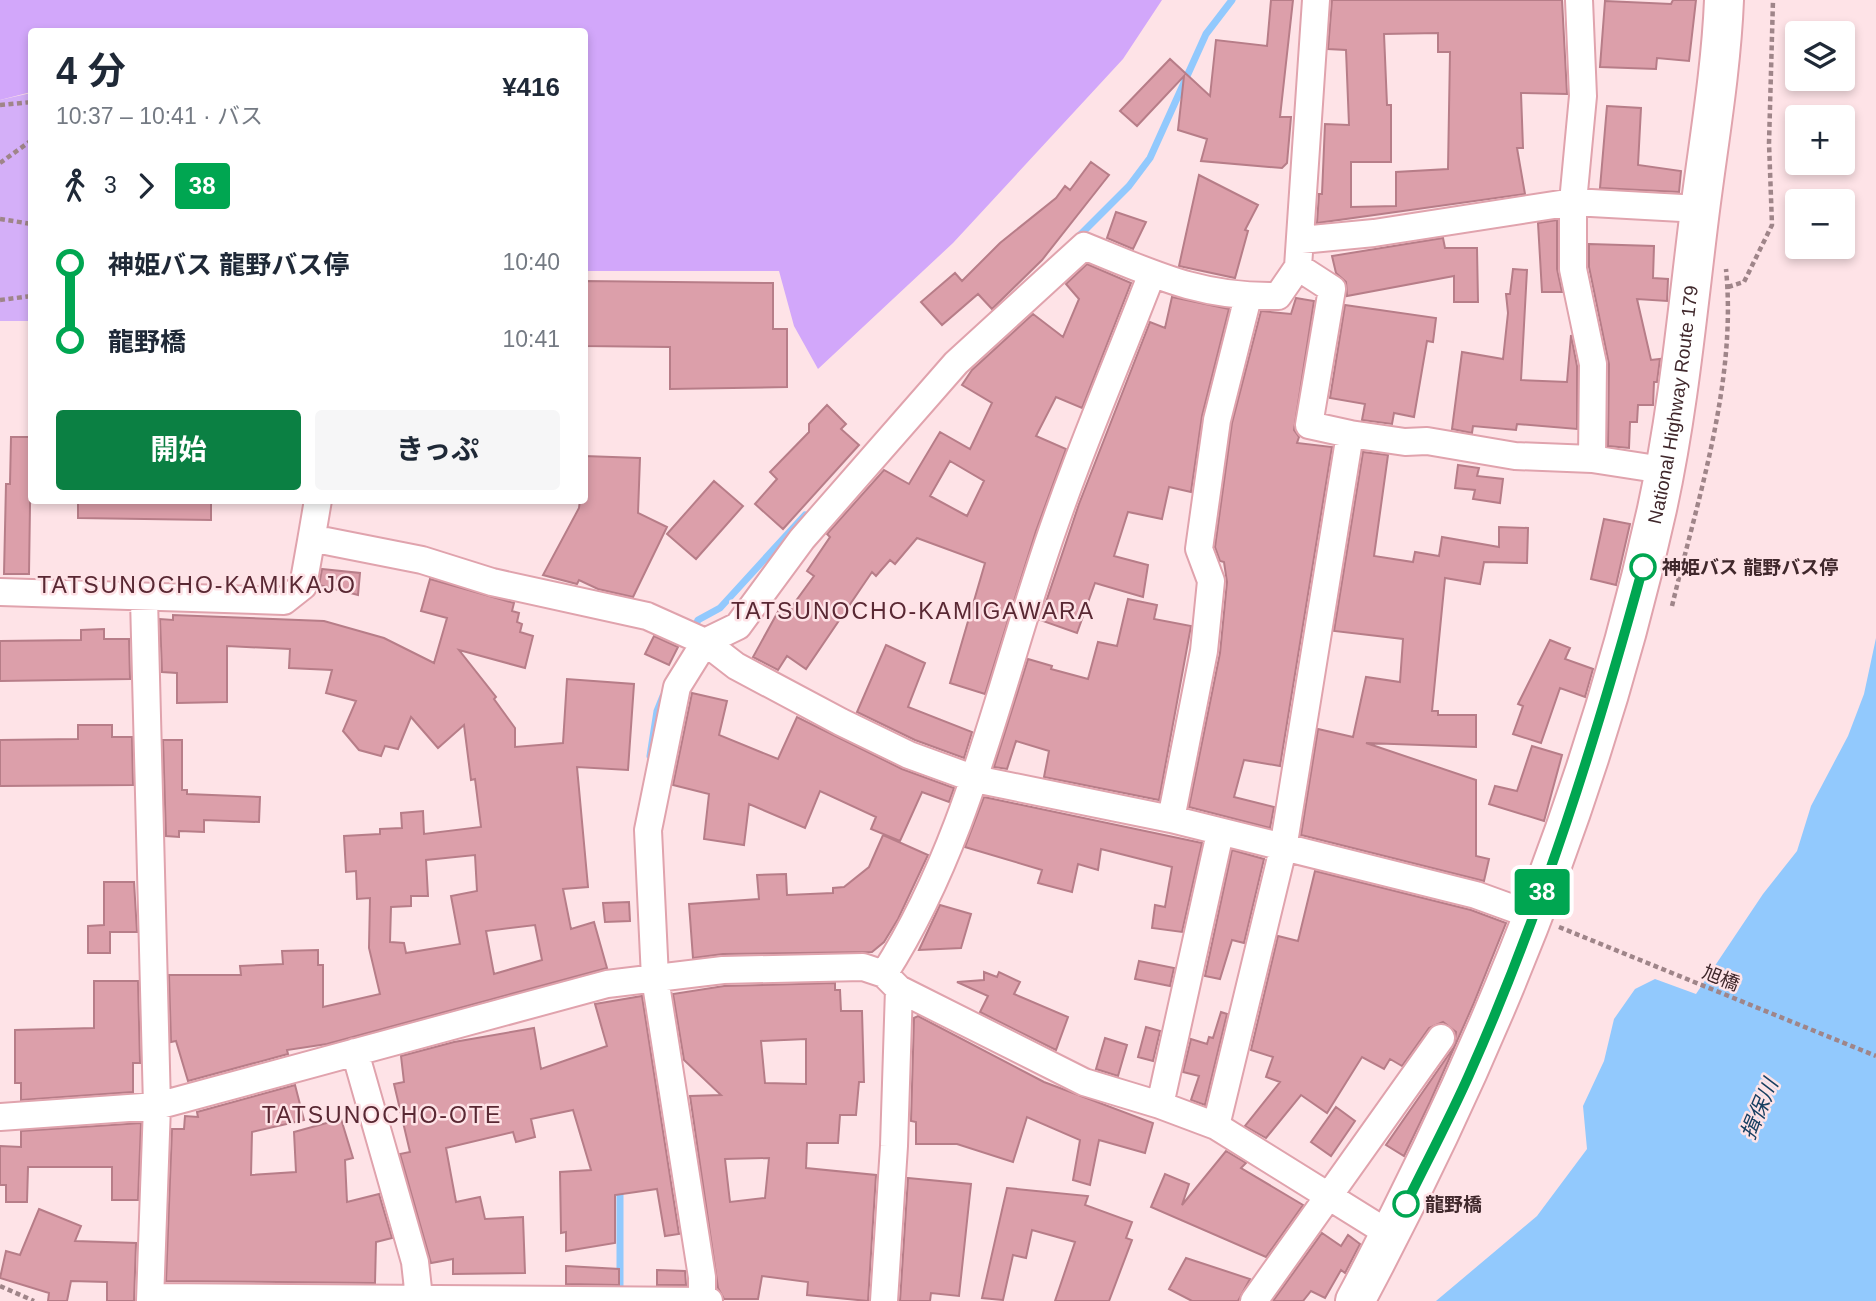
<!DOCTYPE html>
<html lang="ja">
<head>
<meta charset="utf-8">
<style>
  body { margin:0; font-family:Arial,"Noto Sans JP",sans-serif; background:#f6f6f7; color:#1f2937; height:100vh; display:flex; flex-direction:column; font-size:26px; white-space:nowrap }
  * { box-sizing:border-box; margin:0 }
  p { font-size:23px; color:#747a83 }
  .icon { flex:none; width:38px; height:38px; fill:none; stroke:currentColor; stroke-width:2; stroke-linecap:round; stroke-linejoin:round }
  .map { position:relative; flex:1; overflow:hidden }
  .sheet { position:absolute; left:28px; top:28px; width:560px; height:476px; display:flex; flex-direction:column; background:#fff; border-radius:7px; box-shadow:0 4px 10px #0003 }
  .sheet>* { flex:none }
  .badge { padding:0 14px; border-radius:5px; font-size:24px; line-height:46px }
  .controls { position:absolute; left:1785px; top:21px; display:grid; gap:14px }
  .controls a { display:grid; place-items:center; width:70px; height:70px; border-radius:7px; background:#fff; box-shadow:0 4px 10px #0003; font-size:35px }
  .map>.badge { position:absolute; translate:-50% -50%; box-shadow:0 0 0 4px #fff }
  .legs { display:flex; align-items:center; gap:10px; height:77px; padding:0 28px; font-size:23px }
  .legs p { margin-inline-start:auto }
  .summary { display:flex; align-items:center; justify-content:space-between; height:119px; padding:0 28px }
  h1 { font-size:38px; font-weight:700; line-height:52px }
  .button { display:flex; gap:14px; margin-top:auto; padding:14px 28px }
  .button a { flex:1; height:80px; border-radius:7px; background:#0b8043; color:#fff; font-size:28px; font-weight:700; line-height:80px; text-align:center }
  .button a+a { background:#f6f6f7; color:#1f2937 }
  ul { padding:0 28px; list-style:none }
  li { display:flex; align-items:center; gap:24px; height:77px; font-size:26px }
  li i { display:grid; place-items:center; width:10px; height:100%; margin:0 9px; background:currentColor }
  li i::after { content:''; width:18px; height:18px; margin:-9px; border:5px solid; border-radius:50%; background:#fff }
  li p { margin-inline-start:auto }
  li:first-child i { background:linear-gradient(#0000 50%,currentColor 0) }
  li:last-child i { background:linear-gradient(currentColor 50%,#0000 0) }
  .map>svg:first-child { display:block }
</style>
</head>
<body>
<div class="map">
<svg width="1876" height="1301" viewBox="0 0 1876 1301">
  <rect width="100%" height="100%" fill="#fee3e7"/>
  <path fill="#d4aff8" d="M 31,93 L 31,321 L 0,321 L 0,100 Z"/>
  <path fill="#d2a7fa" d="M 0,0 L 1162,0 L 1123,59 L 953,243 L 818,369 L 794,326 L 779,271 L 585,271 L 584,32 L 32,32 L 31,92 L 0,100 Z"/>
  <path fill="#92c9fd" d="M 1876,638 L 1876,1301 L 1436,1301 L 1537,1216 L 1587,1149 L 1583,1106 L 1604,1061 L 1614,1019 L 1635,989 L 1655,979 L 1696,994 L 1763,894 L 1797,851 L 1811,806 L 1848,736 L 1864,694 Z"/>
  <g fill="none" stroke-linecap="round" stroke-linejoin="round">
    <path stroke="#92c9fd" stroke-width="7" d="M 1076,239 L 1129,186 L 1150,158 L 1206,34 L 1232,0
      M 693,631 L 698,620 L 720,608 L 805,515
      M 650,756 L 657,711 L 663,696
      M 620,1296 L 620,1185"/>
  </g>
  <path fill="#dc9faa" stroke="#b77d88" stroke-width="2" fill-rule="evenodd" d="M 1271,0 L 1293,0 L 1280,117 L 1291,117 L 1287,163 L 1282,168 L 1201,161 L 1207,139 L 1178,130 L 1184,76 L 1137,126 L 1120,111 L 1170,59 L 1210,96 L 1216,40 L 1267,46 Z
    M 1332,0 L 1562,0 L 1567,94 L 1521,93 L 1523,148 L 1517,148 L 1525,194 L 1317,223 L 1319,194 L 1322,194 L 1325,124 L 1349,125 L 1346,50 L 1328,49 ZM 1438,33 L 1438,52 L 1450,52 L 1448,169 L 1396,172 L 1396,206 L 1351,207 L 1351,162 L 1391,162 L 1391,105 L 1387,105 L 1384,34 Z
    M 1673,0 L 1696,0 L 1689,61 L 1657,58 L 1656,69 L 1600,67 L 1605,1 L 1671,4 Z
    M 1607,106 L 1641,108 L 1638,165 L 1681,171 L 1679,192 L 1600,188 Z
    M 1091,162 L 1109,175 L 1042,260 L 992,309 L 978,294 L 942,325 L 921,302 L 955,273 L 962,281 L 1000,243 L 1056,198 L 1065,186 L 1070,190 Z
    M 1199,175 L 1258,205 L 1245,230 L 1248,231 L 1235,278 L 1179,266 Z
    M 1116,212 L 1146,222 L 1133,249 L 1107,238 Z
    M 1557,220 L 1557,269 L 1562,292 L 1542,292 L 1538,223 Z
    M 1443,238 L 1445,248 L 1477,248 L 1478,302 L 1454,302 L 1454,276 L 1347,296 L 1346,282 L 1336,273 L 1332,256 Z
    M 1589,244 L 1654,246 L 1653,278 L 1668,279 L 1667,301 L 1637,299 L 1651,360 L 1660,359 L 1657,382 L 1654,382 L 1653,405 L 1638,405 L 1637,422 L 1630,422 L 1629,448 L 1608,446 L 1609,364 L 1589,267 Z
    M 1087,264 L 1131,283 L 1082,408 L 1056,397 L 1036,436 L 1066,449 L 1036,531 L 985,694 L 950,683 L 985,563 L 917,538 L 895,564 L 890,560 L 876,576 L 872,572 L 806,669 L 787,656 L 778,670 L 753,657 L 780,608 L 787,613 L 814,576 L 807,571 L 830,537 L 827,534 L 884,470 L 909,484 L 940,432 L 970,449 L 992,403 L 962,385 L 972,370 L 1033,314 L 1063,337 L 1079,299 L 1066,284 ZM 950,461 L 984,481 L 967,516 L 930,496 Z
    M 1513,269 L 1527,270 L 1521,380 L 1567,382 L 1571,335 L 1577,366 L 1577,429 L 1517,424 L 1516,430 L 1473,426 L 1472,433 L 1452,429 L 1462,352 L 1503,359 L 1508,313 L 1506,294 L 1510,294 Z
    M 584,281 L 773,283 L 773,329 L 787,329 L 787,387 L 670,389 L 670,347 L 584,346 Z
    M 1172,297 L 1229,309 L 1202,416 L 1191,492 L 1169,487 L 1162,519 L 1128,512 L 1114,556 L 1148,565 L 1143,597 L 1095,583 L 1077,633 L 1040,620 L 1079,504 L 1150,322 L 1165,328 Z
    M 1296,298 L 1314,301 L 1294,430 L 1299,437 L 1297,443 L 1332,447 L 1280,766 L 1244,760 L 1234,797 L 1274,807 L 1270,828 L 1189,807 L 1220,653 L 1227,582 L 1224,562 L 1220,561 L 1215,547 L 1232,423 L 1261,311 L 1291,314 Z
    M 1345,305 L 1436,318 L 1433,342 L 1427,341 L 1414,417 L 1394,413 L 1392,424 L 1362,420 L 1365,404 L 1330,398 Z
    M 827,405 L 846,424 L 841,429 L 859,445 L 783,529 L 755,504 L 777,479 L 770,472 L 809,432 L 809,424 Z
    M 11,437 L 31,437 L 29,574 L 4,574 L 6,484 L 10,484 Z
    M 1363,452 L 1388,455 L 1374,556 L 1413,562 L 1415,552 L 1439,556 L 1442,537 L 1499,547 L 1499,527 L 1528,528 L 1527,563 L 1484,562 L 1480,584 L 1445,578 L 1432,711 L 1438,711 L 1438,715 L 1476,715 L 1476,747 L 1366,743 L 1476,780 L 1476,856 L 1489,859 L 1484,881 L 1301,835 L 1318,729 L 1353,737 L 1366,677 L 1400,682 L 1403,639 L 1334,631 Z
    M 584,456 L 640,458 L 638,513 L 667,527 L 633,597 L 598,589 L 579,580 L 577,584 L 543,575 L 579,508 L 580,500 L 584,500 Z
    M 1458,465 L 1479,468 L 1477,476 L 1503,479 L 1500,503 L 1473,499 L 1475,490 L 1455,488 Z
    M 714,481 L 743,506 L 696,559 L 667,534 Z
    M 78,500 L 211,500 L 211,520 L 78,518 Z
    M 1604,519 L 1630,524 L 1616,585 L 1591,579 Z
    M 322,569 L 360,573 L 358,595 L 319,585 Z
    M 430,579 L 514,603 L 512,611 L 519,613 L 517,622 L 522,624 L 520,632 L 533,636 L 525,668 L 459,650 L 496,697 L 494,699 L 515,728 L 515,747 L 563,743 L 567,679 L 634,684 L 628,770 L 577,767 L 588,887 L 563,889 L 571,929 L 594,922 L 607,968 L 327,1044 L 287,1050 L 288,1054 L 188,1081 L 176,1041 L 171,1042 L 169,975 L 241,975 L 240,966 L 283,964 L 282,951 L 318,950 L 318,965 L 323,965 L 323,1007 L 380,994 L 369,948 L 370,898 L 357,899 L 356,871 L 346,872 L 344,836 L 380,834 L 380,829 L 402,828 L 401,813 L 423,811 L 424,834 L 481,827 L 475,779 L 471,780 L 464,725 L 438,748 L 411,717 L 398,749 L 385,746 L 381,756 L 359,750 L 343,731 L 356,701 L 326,693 L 332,670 L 289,668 L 290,649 L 227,646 L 227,702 L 177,703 L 177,673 L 162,672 L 160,619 L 173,620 L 173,615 L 324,621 L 384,638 L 434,663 L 447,618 L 421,611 ZM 475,855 L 477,891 L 451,896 L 460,944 L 406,953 L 404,943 L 390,942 L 391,907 L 411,906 L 411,896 L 428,896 L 426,860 ZM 535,925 L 542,960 L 494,974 L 486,931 Z
    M 1128,599 L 1157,605 L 1154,619 L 1191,626 L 1159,800 L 1044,777 L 1049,751 L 1016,741 L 1007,769 L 994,767 L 1028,659 L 1052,666 L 1051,669 L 1088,679 L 1098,642 L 1117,646 Z
    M 104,629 L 104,639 L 129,639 L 130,679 L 0,681 L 0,641 L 81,640 L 81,630 Z
    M 654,636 L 678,647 L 669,665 L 645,654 Z
    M 1550,640 L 1570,648 L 1565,659 L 1593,669 L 1585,697 L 1560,688 L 1541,743 L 1513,734 L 1523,706 L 1518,704 Z
    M 886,645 L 925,663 L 908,707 L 972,732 L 964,758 L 915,740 L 857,712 Z
    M 692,693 L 727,701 L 719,735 L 778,759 L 797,717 L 902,769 L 954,788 L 949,802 L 922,792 L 900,841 L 871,829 L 876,817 L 820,791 L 805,828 L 749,804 L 744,845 L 704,839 L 709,794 L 673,785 Z
    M 78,725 L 112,725 L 112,737 L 132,737 L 133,785 L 0,786 L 0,740 L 78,739 Z
    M 163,740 L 182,740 L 182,790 L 187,790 L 187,794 L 260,797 L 259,822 L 204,820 L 204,832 L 179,831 L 179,837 L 166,836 Z
    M 1532,746 L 1562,755 L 1544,821 L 1489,804 L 1495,786 L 1517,791 Z
    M 984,797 L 1202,843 L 1182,932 L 1152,928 L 1155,905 L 1165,907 L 1172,867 L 1101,849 L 1098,870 L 1078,864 L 1072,892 L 1038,883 L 1042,870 L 965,847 Z
    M 883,835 L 928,855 L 898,919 L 884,942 L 872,952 L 723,954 L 693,958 L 689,904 L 759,899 L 757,875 L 786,874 L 787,895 L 833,893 L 833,888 L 844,887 L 869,867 Z
    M 1232,850 L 1264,859 L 1244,943 L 1232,940 L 1220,979 L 1205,976 Z
    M 1315,871 L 1471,910 L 1506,923 L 1473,1005 L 1430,1102 L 1404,1156 L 1386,1145 L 1454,1047 L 1456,1032 L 1443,1022 L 1429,1028 L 1402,1066 L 1390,1059 L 1384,1069 L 1362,1057 L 1327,1113 L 1301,1095 L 1266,1138 L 1245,1126 L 1280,1082 L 1266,1077 L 1273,1057 L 1251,1050 L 1278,936 L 1298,941 Z
    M 104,882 L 134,882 L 137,932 L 110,932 L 110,953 L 88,953 L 88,926 L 104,925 Z
    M 629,902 L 630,921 L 605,922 L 603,903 Z
    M 940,905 L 971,914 L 961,948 L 919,950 Z
    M 1139,961 L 1174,968 L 1170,986 L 1135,979 Z
    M 984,972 L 997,977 L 999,972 L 1020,982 L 1014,994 L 1068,1017 L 1056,1050 L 980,1012 L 988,996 L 957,982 L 984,980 Z
    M 94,981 L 138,981 L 140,1063 L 133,1063 L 133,1092 L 21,1100 L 21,1083 L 15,1083 L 15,1030 L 94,1028 Z
    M 835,983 L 835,990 L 840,990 L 841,1011 L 862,1011 L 864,1082 L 859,1082 L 856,1115 L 840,1115 L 838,1143 L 807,1143 L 806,1168 L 876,1175 L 868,1301 L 807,1295 L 808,1282 L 762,1276 L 758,1299 L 724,1299 L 718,1288 L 690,1096 L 721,1095 L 684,1060 L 673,994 L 724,986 ZM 806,1039 L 806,1084 L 765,1083 L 761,1041 ZM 769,1158 L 765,1198 L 730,1202 L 725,1159 Z
    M 642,996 L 679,1234 L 665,1236 L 657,1189 L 615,1195 L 615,1243 L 566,1251 L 566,1232 L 561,1233 L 560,1172 L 591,1170 L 573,1110 L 531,1119 L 535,1137 L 516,1142 L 513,1132 L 446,1148 L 456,1202 L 480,1197 L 485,1219 L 523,1217 L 525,1273 L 453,1274 L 453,1259 L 431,1263 L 400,1154 L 410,1152 L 394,1084 L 404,1082 L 401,1056 L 454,1042 L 534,1028 L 541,1069 L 607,1046 L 595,1004 Z
    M 1221,1012 L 1227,1014 L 1205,1105 L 1191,1100 L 1199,1076 L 1183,1072 L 1191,1039 L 1207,1044 L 1209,1037 L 1213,1038 Z
    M 918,1016 L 1044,1082 L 1153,1123 L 1145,1153 L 1099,1140 L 1090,1185 L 1073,1180 L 1080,1140 L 1027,1117 L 1013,1162 L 957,1144 L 916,1144 L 916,1122 L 911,1121 L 914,1018 Z
    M 1146,1027 L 1160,1031 L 1153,1061 L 1138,1057 Z
    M 1105,1038 L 1127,1045 L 1118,1076 L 1096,1069 Z
    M 295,1085 L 304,1120 L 252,1132 L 251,1175 L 296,1172 L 294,1132 L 341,1119 L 353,1158 L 345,1160 L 347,1202 L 379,1194 L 392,1238 L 376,1242 L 375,1283 L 166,1281 L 172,1129 L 184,1129 L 185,1116 L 198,1117 L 197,1112 Z
    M 1336,1107 L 1355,1121 L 1331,1156 L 1311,1142 Z
    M 141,1123 L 138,1200 L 112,1200 L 112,1167 L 28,1167 L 27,1202 L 6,1202 L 6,1185 L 0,1185 L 0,1146 L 21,1147 L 21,1131 Z
    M 1226,1151 L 1246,1163 L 1241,1168 L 1303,1205 L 1266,1257 L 1151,1207 L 1165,1174 L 1189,1184 L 1182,1205 Z
    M 908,1178 L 971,1184 L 959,1296 L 931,1293 L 930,1301 L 900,1301 Z
    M 1007,1188 L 1088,1196 L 1085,1205 L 1132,1222 L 1126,1238 L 1132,1240 L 1109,1301 L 1055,1301 L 1075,1242 L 1032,1230 L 1026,1258 L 1013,1255 L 1003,1300 L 982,1298 Z
    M 39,1209 L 81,1226 L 75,1241 L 136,1243 L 134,1301 L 107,1301 L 107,1282 L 71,1281 L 67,1301 L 48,1301 L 49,1293 L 0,1278 L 6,1251 L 20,1255 Z
    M 1322,1233 L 1341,1246 L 1348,1235 L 1360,1244 L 1345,1273 L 1341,1270 L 1325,1298 L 1311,1291 L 1303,1301 L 1273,1301 Z
    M 1186,1258 L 1250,1279 L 1238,1301 L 1192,1301 L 1169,1289 Z
    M 566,1266 L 619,1269 L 619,1285 L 566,1284 Z
    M 657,1270 L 685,1271 L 686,1285 L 657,1285 Z"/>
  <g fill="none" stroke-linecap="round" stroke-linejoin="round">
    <g stroke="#e0a3ad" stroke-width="30">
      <path id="minor" d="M 1579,0 L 1583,96 L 1573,202 L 1573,269 L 1593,364 L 1592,459
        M 1301,240 L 1374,233 L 1573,202 L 1700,209
        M 1350,434 L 1405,442 L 1427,441 L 1515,456 L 1592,459 L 1663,470
        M 311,541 L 318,500
        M 0,592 L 284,601 L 303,586 L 311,541 L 326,541 L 422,560 L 492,582 L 647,616 L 705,642 L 736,666 L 841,722 L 909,755 L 975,779 L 1171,819 L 1476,895 L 1534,916
        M 144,599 L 157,1106 L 150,1301
        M 1171,819 L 1204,651 L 1211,581 L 1199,549 L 1217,420 L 1248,297
        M 884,974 C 963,850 993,712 1038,574 C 1070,473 1113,374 1151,276
        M 355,1052 L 415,1262 L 419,1298
        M 1160,1105 L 1220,833
        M 0,1117 L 157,1106 L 607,984 L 723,970 L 863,967 L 884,974 L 899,989 L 1084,1082 L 1160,1105 L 1216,1126 L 1391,1235
        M 1216,1126 L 1283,849 L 1350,434 L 1309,425 L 1332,289 L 1298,267
        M 151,1297 L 709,1301
        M 702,1301 L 702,1277 L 655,978 L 648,830 L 677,687 L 705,642 L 738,626 L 802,539 L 956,363 L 1084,246 C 1153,274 1201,298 1278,296 L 1298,267 L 1316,0
        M 884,1301 L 894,1146 L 899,989
        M 1254,1301 L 1441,1038"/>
    </g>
    <g stroke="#e0a3ad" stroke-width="42">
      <g id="highway">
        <path id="s1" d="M 1355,1301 C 1488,1052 1596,786 1657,509 C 1678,413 1687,315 1699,218 C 1708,145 1721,73 1724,0"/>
      </g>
    </g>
    <path stroke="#9f8589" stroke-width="4.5" stroke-dasharray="5 3.5" stroke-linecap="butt" d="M 0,105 L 32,102
      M 0,163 L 32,140
      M 0,219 L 32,224
      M 1728,287 L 1744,282 L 1772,225 L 1769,143 L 1773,0
      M 0,300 L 32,296
      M 1672,606 C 1698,498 1737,381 1726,269
      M 1559,927 L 1876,1056
      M 0,1286 L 34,1301"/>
    <use href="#minor" stroke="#fff" stroke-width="26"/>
    <use href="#highway" stroke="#fff" stroke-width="38"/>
  </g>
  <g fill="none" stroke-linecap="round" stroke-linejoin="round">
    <g stroke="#fff" stroke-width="16">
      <path id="line-1" d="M 1406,1204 C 1427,1161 1450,1118 1469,1075 C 1542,911 1596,739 1643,567"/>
    </g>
    <use href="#line-1" stroke="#00a651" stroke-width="10"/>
  </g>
  <g fill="#fff" stroke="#00a651" stroke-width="3.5">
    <circle cx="1643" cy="567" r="12"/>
    <circle cx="1406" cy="1204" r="12"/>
  </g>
  <g text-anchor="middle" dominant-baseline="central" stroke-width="5" stroke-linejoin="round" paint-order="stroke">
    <g font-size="19" fill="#40282c" stroke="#fee3e7">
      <text stroke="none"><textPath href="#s1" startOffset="956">National Highway Route 179</textPath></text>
      <text transform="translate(1721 978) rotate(22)">旭橋</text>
    </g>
    <g font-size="19" font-weight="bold" fill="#40282c" stroke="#fee3e7" text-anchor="start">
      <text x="1662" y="567">神姫バス 龍野バス停</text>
      <text x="1425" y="1204">龍野橋</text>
    </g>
    <g font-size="21" font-style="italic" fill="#183f61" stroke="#fee3e7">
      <text transform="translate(1759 1109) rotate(-67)">揖保川</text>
    </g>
    <g font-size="23" letter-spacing="2" fill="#592833" stroke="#fee3e7">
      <text x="197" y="585">TATSUNOCHO-KAMIKAJO</text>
      <text x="913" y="611">TATSUNOCHO-KAMIGAWARA</text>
      <text x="382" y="1115">TATSUNOCHO-OTE</text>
    </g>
  </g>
</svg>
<div class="controls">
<a><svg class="icon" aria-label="layers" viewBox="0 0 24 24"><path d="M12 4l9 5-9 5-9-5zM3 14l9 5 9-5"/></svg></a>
<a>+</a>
<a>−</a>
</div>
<b class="badge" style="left:1542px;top:892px;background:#00a651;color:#fff">38</b>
<section class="sheet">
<div class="summary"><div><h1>4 分</h1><p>10:37 – 10:41 · バス</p></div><b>¥416</b></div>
<div class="legs"><svg class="icon" aria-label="walk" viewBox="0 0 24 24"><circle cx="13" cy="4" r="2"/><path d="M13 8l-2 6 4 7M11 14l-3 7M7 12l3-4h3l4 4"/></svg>3<svg class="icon" aria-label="forward" viewBox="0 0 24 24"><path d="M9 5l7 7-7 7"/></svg><b class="badge" style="background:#00a651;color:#fff">38</b></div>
<ul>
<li><i style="color:#00a651"></i><b>神姫バス 龍野バス停</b><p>10:40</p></li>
<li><i style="color:#00a651"></i><b>龍野橋</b><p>10:41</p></li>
</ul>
<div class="button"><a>開始</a><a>きっぷ</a></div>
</section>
</div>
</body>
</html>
